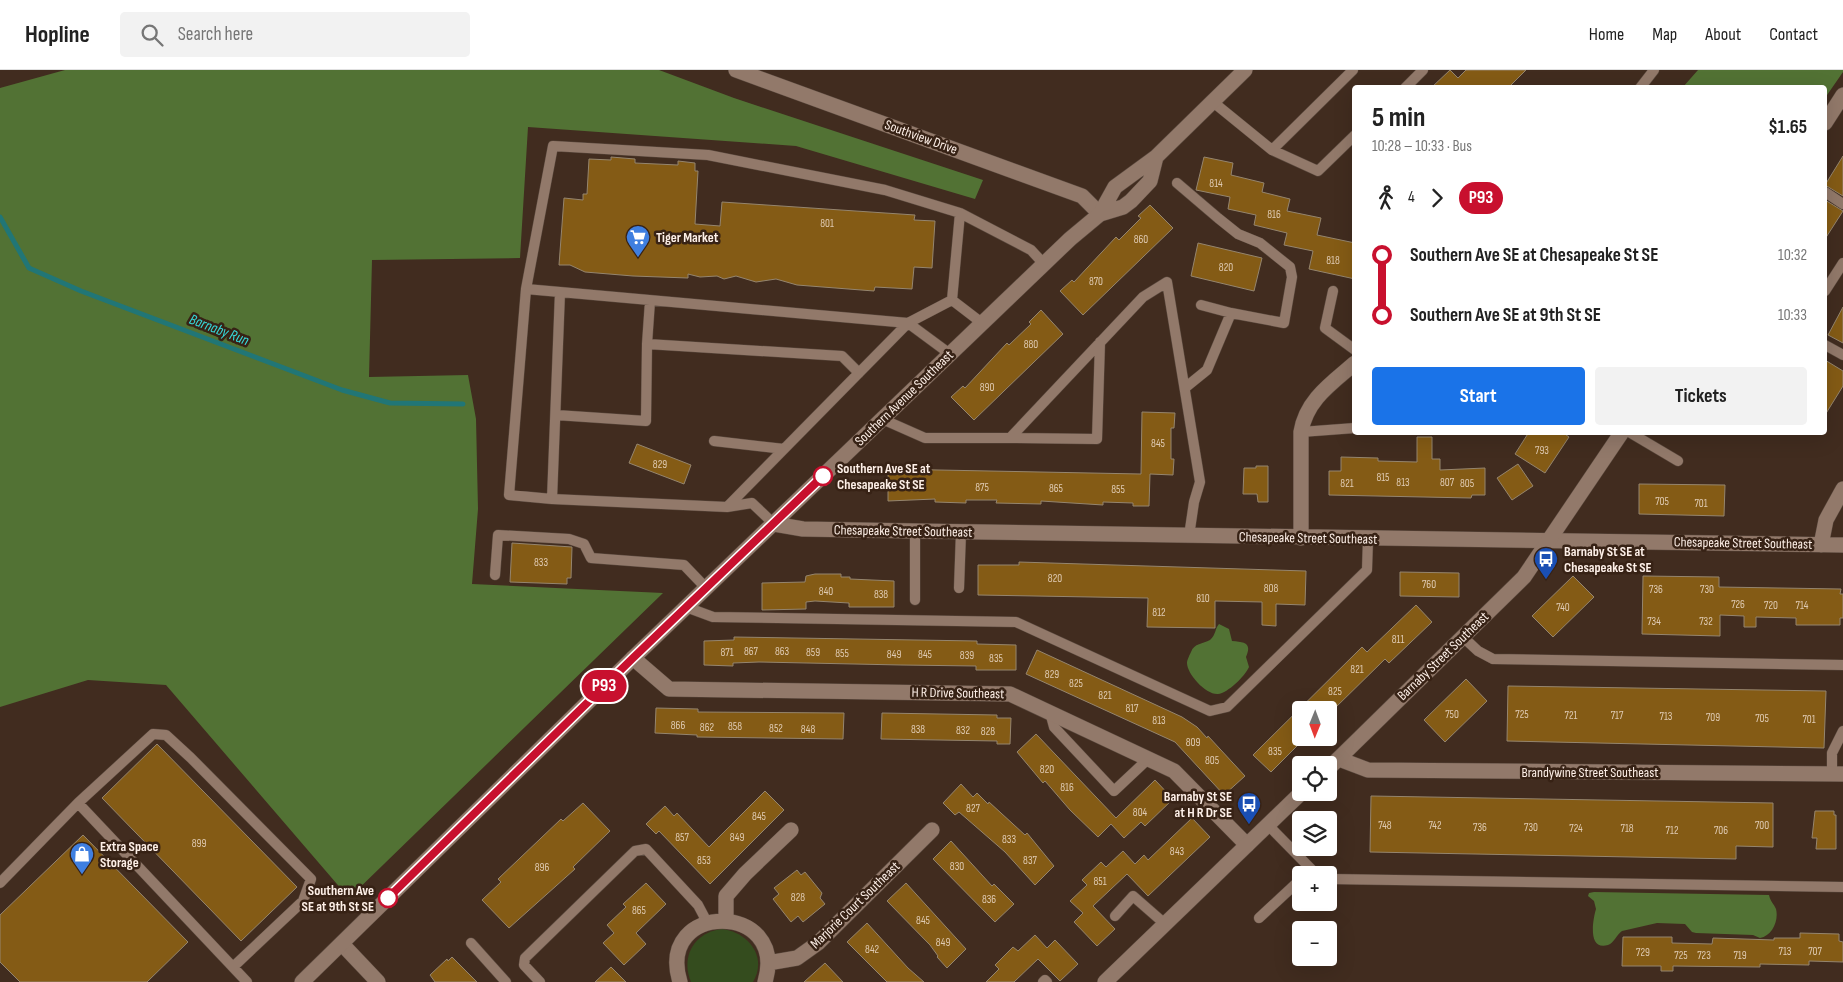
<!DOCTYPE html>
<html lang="en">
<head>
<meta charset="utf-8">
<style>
  body { margin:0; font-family:"Sofia Sans Condensed",sans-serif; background:#f2f2f2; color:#222; height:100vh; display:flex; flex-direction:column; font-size:19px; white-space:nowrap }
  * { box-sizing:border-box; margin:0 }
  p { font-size:16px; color:#767676 }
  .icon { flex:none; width:28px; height:28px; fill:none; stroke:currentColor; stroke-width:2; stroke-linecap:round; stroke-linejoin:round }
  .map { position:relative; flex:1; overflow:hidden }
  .panel { position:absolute; left:1352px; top:15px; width:475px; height:350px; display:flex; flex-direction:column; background:#fff; border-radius:5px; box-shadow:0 5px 20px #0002 }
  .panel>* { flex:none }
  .badge { padding:0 10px; border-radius:16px; font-size:18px; line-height:32px }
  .needle { width:32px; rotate:181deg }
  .controls { position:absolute; left:1292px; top:631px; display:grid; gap:10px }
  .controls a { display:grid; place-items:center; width:45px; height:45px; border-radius:5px; background:#fff; box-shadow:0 5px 20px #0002; font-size:25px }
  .map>.badge { position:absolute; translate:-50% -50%; box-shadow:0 0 0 2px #fff }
  .legs { display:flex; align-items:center; gap:8px; height:55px; padding:0 20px; font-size:16px }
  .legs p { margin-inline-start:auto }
  .overview { display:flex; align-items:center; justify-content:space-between; height:85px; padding:0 20px }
  h1 { font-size:28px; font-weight:700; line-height:38px }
  .action { display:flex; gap:10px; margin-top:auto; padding:10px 20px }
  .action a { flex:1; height:58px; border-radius:5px; background:#1a73e8; color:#fff; font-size:20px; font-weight:700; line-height:58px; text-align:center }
  .action a+a { background:#f2f2f2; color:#222 }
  ul { padding:0 20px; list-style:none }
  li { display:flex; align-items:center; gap:18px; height:60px; font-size:19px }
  li i { display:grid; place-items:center; width:8px; height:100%; margin:0 6px; background:currentColor }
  li i::after { content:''; width:12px; height:12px; margin:-6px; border:4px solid; border-radius:50%; background:#fff }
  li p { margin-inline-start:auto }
  li:first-child i { background:linear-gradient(#0000 50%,currentColor 0) }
  li:last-child i { background:linear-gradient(currentColor 50%,#0000 0) }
  header { display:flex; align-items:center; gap:30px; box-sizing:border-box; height:70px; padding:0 25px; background:#fff; border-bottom:1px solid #e0e0e0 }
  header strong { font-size:24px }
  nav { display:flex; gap:28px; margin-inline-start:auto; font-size:18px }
  .search { width:350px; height:45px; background:#f2f2f2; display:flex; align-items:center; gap:12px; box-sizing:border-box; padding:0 18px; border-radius:5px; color:#767676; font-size:19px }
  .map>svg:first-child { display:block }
</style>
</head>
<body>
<header>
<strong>Hopline</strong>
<div class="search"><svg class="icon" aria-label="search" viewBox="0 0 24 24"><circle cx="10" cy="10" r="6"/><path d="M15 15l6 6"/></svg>Search here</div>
<nav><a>Home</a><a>Map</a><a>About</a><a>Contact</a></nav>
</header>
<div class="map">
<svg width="1843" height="912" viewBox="0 0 1843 912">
  <rect width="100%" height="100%" fill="#412c1f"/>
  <path fill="#344c1e" d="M 722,859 C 748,862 768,887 753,912 L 691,912 C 680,886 695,862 722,859 Z"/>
  <path fill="#527234" d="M 65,0 L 659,0 L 734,28 L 983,110 L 975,129 L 796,76 L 528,57 L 520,188 L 372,190 L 369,307 L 468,305 L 476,349 L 478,439 L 472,514 L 663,523 L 349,828 L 166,615 L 88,610 L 0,637 L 0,18 Z
    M 1698,0 L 1843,0 L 1843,2 L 1825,28 L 1825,18 L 1683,17 Z
    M 1219,554 L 1229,559 L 1232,571 C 1245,572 1252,573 1246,587 L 1249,597 C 1245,606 1228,623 1218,624 C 1206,625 1187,604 1187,593 C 1187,590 1190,584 1191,582 C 1194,573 1203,574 1210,570 C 1216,565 1215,558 1219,554 Z
    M 1594,822 L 1769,825 C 1770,831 1774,834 1776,839 C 1779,851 1772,866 1760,868 L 1753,865 L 1696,863 L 1692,862 L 1685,854 L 1657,853 L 1622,861 C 1617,864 1614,873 1608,875 C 1587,881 1593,849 1596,839 L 1594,831 L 1588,826 L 1589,823 Z"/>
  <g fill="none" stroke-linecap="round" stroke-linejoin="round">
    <path stroke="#217676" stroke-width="5" d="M 0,147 L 29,198 L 81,221 L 342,320 L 390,333 L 463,334"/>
  </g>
  <path fill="#845b15" stroke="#95856e" d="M 1450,0 L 1458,8 L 1466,0 L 1526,0 L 1508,18 L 1431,18 Z
    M 1843,86 L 1843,126 L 1825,115 Z
    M 611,87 L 635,89 L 635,93 L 678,95 L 678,91 L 695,93 L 695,101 L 698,101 L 695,154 L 720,156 L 722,132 L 915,145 L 914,150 L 935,151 L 932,198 L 914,197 L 912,219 L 875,217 L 874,221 L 797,215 L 776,209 L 756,212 L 736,206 L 724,209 L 717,206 L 700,207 L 688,204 L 688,208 L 633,206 L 585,202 L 570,195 L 559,195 L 564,128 L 583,130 L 583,124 L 587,124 L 589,89 L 611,90 Z
    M 1204,87 L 1233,93 L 1231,105 L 1264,113 L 1262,122 L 1290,129 L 1287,141 L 1321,148 L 1317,165 L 1355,173 L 1355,209 L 1309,199 L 1313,181 L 1284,175 L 1287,163 L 1254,155 L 1256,145 L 1228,139 L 1230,127 L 1196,120 Z
    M 1825,130 L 1843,141 L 1825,169 Z
    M 1150,135 L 1173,158 L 1083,245 L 1060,221 L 1072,210 L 1074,212 L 1116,167 L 1119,170 L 1141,148 L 1138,146 Z
    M 1198,173 L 1262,188 L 1254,221 L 1191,206 Z
    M 1843,237 L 1843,273 L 1828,265 Z
    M 1041,240 L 1063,264 L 974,350 L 951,327 L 963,316 L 965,318 L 1007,273 L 1009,275 L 1031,254 L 1029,252 Z
    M 1825,290 L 1843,301 L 1843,316 L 1825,345 Z
    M 1142,342 L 1175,343 L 1174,358 L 1171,358 L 1171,389 L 1174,389 L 1173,405 L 1150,404 L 1149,436 L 1133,436 L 1133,433 L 1103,432 L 1103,435 L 1041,431 L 1041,434 L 996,433 L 997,430 L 966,430 L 966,433 L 935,432 L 935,429 L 888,431 L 888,399 L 1141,404 Z
    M 1529,362 L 1562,362 L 1569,367 L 1545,403 L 1515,384 Z
    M 1417,367 L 1432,367 L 1432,389 L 1440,389 L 1440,400 L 1485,398 L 1485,425 L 1472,425 L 1471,428 L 1329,425 L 1329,401 L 1341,401 L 1341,387 L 1378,388 L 1378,391 L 1417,392 Z
    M 637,374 L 691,395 L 684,414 L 629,393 Z
    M 1518,394 L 1533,416 L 1512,430 L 1497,408 Z
    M 1256,396 L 1268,396 L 1268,432 L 1258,432 L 1257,424 L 1243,424 L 1244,398 L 1256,398 Z
    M 1639,414 L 1725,415 L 1724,446 L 1639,444 Z
    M 512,473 L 572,477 L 571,508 L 567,508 L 567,514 L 510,512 Z
    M 1019,492 L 1306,501 L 1305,535 L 1276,534 L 1276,556 L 1262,555 L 1262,532 L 1215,531 L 1215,558 L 1147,557 L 1148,528 L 978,525 L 978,495 L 1019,495 Z
    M 1400,502 L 1459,503 L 1459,527 L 1400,526 Z
    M 815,504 L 841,504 L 841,507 L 850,507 L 850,509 L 894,511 L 894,537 L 849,537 L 849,533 L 815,531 L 806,532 L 806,539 L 762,540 L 762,513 L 805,512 L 806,506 Z
    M 1573,506 L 1594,527 L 1553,567 L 1532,546 Z
    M 1643,506 L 1719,507 L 1719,517 L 1841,519 L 1840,524 L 1843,524 L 1843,548 L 1840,548 L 1840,555 L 1796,555 L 1796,548 L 1756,547 L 1756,557 L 1744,557 L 1744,546 L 1720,545 L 1720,566 L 1642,564 Z
    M 1416,535 L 1432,552 L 1389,593 L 1385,589 L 1333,640 L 1301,640 L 1301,668 L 1305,668 L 1271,702 L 1253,685 L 1362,577 L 1367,582 Z
    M 734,567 L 977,571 L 977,574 L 1016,575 L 1016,600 L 976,600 L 976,596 L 901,595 L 759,592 L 733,593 L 733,596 L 704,595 L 704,571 L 734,570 Z
    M 1037,580 L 1182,647 L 1197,657 L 1207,668 L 1208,666 L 1245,706 L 1224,725 L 1175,672 L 1026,604 Z
    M 1466,609 L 1487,631 L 1445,672 L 1424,650 Z
    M 1508,616 L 1826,621 L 1824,678 L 1507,671 Z
    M 656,638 L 698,639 L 698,642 L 844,643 L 843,669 L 697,667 L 697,665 L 655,663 Z
    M 882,643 L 997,645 L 997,648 L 1011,648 L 1010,674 L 997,674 L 997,671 L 881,669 Z
    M 1036,664 L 1116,748 L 1155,710 L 1173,729 L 1145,756 L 1141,752 L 1124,768 L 1111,754 L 1098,767 L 1070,740 L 1045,711 L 1043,713 L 1017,682 Z
    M 157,674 L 297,817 L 241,871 L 102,728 Z
    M 961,714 L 973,727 L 977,723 L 988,734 L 989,732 L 1025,765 L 1027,763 L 1054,796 L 1035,815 L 1005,782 L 959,742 L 955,745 L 943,733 Z
    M 765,721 L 784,740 L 710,814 L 659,761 L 656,764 L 646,754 L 665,736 L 674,746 L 677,743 L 709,777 Z
    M 1371,726 L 1773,733 L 1773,777 L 1736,776 L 1736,789 L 1370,782 Z
    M 583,733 L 610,761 L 573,797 L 575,799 L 509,858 L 482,830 L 501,812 L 498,809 L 561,749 L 563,751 Z
    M 1815,741 L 1834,741 L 1834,745 L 1836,745 L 1836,779 L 1816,779 L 1817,768 L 1812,768 Z
    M 1192,748 L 1210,767 L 1148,826 L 1127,804 L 1093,836 L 1115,859 L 1097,876 L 1074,852 L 1083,843 L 1070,831 L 1087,815 L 1082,810 L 1101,792 L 1106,797 L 1123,781 L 1135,794 L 1144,785 L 1148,790 Z
    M 83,765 L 188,872 L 147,912 L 20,912 L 0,892 L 0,845 Z
    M 951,771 L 992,816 L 994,814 L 1014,834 L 995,852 L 933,789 Z
    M 797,800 L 801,805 L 805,802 L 822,823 L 820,828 L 825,834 L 803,852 L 798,846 L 791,852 L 773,829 L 779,824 L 774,818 Z
    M 646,813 L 666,834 L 636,863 L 646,874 L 624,895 L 603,873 L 614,863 L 607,855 L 626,837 L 623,834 Z
    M 906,813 L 966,879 L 947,898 L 937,887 L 938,886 L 930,875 L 887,831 Z
    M 867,853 L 908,898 L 924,912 L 887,912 L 847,872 Z
    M 1800,863 L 1839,864 L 1839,871 L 1843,872 L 1843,892 L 1809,891 L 1809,895 L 1760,894 L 1760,897 L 1673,896 L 1673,901 L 1661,901 L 1661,896 L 1622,896 L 1623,867 L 1672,867 L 1672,873 L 1712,874 L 1713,868 L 1774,870 L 1774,868 L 1800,868 Z
    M 1035,865 L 1047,878 L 1055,870 L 1078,894 L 1060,911 L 1038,889 L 1014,912 L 986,912 L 999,899 L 995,895 L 1013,877 L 1018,881 Z
    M 452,887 L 477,912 L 435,912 L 430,905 L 447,889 L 448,891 Z
    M 825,893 L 843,912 L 804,912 Z
    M 611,897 L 626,912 L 595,912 Z"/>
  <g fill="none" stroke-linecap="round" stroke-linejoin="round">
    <g stroke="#5a493e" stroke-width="11">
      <path id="lane" d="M 1405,18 L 1423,0
        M 1640,18 L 1654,0
        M 1213,32 L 1272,80 L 1353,0
        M 1272,80 L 1318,101 L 1355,65
        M 1177,113 L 1218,148 L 1238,164 L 1260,173 L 1290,197 L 1292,207 L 1284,253 L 1231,243 L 1207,300 L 1186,317
        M 1825,122 L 1843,134
        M 960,143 L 1031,180 L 1044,194
        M 526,219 L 553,76 L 708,85 L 885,120 L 960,143 L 952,230 L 908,253 L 727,437 L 552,429 L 560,222 L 908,253 L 950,284
        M 1333,221 L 1325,258 L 1355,280
        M 1825,221 L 1843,193
        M 952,230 L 982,253
        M 650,231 L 647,274 L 842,286 L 859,303
        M 1201,235 L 1231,243
        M 1825,275 L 1843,285
        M 556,345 L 646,351 L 647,274
        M 882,349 L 925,368 L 1010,368 L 1143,227 L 1167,212 L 1200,412 L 1194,432 L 1189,466
        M 1301,362 L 1355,358
        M 1629,362 L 1678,391
        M 1010,368 L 1097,369 L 1100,272
        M 714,371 L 784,379
        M 552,429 L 509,425 L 526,219 L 560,222
        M 727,437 L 752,433 L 774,454
        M 495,505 L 498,465 L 569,469 L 584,474 L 591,488 L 684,495 L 707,519
        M 959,518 L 961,462
        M 915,530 L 915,461
        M 686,537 L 713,547 L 1016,552 L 1210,641 L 1227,637 L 1367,500 L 1368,469
        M 1463,567 L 1478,581 L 1493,589 L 1843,595
        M 1050,642 L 1054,657 L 1114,721 L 1148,689
        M 1832,703 L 1832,683 L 1843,661
        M 78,733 L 153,664 L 166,665 L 191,688 L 311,809 L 303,831 L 233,897
        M 1268,755 L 1317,805
        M 1329,809 L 1843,817
        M 0,813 L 78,733 L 247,912
        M 1115,846 L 1133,826 L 1165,854
        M 1259,848 L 1301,809
        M 471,873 L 506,912
        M 540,912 L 524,895 L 525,888 L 635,781 L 646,779 L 698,835 L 707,852
        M 1043,912 L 1045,910 L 1047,912"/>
    </g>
    <g stroke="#5a493e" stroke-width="16">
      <path id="street" d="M 736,0 L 1082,126 L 1100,144
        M 774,454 L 803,459 L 915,461 L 1843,475
        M 1301,468 L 1301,362 C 1306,330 1332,313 1355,293
        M 1821,475 L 1826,450 L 1843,419
        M 633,588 L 669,619 L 1010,624 L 1174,701 L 1247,775
        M 1339,689 L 1368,700 L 1843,704
        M 726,850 L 726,826 L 745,804 L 791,760
        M 342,874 L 378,912
        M 768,893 L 797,888 L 818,873 L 932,760
        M 680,912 C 655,831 789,831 765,912"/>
    </g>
    <g stroke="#5a493e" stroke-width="16">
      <path id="secondary" d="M 1825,53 L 1843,25
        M 1100,144 L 1115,117 L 1156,87 L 1245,0
        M 1329,698 L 1524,507 L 1622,362
        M 302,912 L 633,588 L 1070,169 L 1100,144 L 1123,137 L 1131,131 L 1150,111 L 1156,87
        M 1105,912 L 1302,722"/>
    </g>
    <use href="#lane" stroke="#92796a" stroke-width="10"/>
    <use href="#street" stroke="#92796a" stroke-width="15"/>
    <use href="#secondary" stroke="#92796a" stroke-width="15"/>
  </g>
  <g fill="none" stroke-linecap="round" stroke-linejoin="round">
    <g stroke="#fff" stroke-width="11">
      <path id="line-1" d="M 388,828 L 633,588 L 823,406"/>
    </g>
    <use href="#line-1" stroke="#c8102e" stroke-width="8"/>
  </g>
  <defs>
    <g id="supermarket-pin" transform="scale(1.25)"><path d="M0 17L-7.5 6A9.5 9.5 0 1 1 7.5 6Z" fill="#3f7fe0" stroke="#372215"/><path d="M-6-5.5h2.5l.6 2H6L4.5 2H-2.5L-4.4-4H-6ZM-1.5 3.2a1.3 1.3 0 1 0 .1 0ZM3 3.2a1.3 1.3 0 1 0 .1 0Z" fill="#fff"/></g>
    <g id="bus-pin" transform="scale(1.25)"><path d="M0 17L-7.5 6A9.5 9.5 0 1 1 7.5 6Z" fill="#1a4fb4" stroke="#372215"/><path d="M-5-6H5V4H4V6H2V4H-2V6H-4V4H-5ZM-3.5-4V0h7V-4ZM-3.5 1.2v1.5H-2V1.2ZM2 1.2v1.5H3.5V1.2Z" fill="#fff"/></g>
    <g id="shop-pin" transform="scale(1.25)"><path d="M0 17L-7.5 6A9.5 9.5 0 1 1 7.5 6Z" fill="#3f7fe0" stroke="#372215"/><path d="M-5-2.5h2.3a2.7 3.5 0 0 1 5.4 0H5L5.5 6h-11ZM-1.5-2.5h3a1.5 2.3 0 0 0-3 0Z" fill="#fff"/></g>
  </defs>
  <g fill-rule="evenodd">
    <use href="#supermarket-pin" x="638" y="167"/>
    <use href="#bus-pin" x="1546" y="489"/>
    <use href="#bus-pin" x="1249" y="734"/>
    <use href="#shop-pin" x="82" y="784"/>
  </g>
  <g fill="#fff" stroke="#c8102e" stroke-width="2.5">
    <circle cx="823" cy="406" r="9"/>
    <circle cx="388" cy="828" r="9"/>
  </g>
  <g text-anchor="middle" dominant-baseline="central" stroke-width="5" stroke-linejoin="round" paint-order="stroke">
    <g font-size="11" fill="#dfcab2">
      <text x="1216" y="113">814</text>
      <text x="1274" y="144">816</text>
      <text x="827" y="153">801</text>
      <text x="1141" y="169">860</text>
      <text x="1333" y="190">818</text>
      <text x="1226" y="197">820</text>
      <text x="1096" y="211">870</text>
      <text x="1031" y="274">880</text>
      <text x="987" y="317">890</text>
      <text x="1158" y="373">845</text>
      <text x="1542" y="380">793</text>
      <text x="660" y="394">829</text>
      <text x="1383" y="407">815</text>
      <text x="1403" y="412">813</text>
      <text x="1447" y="412">807</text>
      <text x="1347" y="413">821</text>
      <text x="1467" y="413">805</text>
      <text x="982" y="417">875</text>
      <text x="1056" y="418">865</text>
      <text x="1118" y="419">855</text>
      <text x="1662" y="431">705</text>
      <text x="1701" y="433">701</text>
      <text x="541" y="492">833</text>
      <text x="1055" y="508">820</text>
      <text x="1429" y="514">760</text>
      <text x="1271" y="518">808</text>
      <text x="1656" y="519">736</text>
      <text x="1707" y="519">730</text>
      <text x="826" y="521">840</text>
      <text x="881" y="524">838</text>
      <text x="1203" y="528">810</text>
      <text x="1738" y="534">726</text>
      <text x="1771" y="535">720</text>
      <text x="1802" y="535">714</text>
      <text x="1563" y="537">740</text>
      <text x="1159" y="542">812</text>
      <text x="1654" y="551">734</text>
      <text x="1706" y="551">732</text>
      <text x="1398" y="569">811</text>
      <text x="751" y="581">867</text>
      <text x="782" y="581">863</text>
      <text x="727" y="582">871</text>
      <text x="813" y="582">859</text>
      <text x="842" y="583">855</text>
      <text x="894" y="584">849</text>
      <text x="925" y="584">845</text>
      <text x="967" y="585">839</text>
      <text x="996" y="588">835</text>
      <text x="1357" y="599">821</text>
      <text x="1052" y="604">829</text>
      <text x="1076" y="613">825</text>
      <text x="1335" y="621">825</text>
      <text x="1105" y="625">821</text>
      <text x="1132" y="638">817</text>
      <text x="1452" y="644">750</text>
      <text x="1522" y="644">725</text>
      <text x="1571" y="645">721</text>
      <text x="1617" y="645">717</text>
      <text x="1666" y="646">713</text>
      <text x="1713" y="647">709</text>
      <text x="1762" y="648">705</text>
      <text x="1809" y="649">701</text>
      <text x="1159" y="650">813</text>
      <text x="678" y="655">866</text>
      <text x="735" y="656">858</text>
      <text x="707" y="657">862</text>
      <text x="776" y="658">852</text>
      <text x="808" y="659">848</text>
      <text x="918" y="659">838</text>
      <text x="963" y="660">832</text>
      <text x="988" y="661">828</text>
      <text x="1193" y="672">809</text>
      <text x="1275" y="681">835</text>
      <text x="1212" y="690">805</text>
      <text x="1047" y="699">820</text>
      <text x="1067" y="717">816</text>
      <text x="973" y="738">827</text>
      <text x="1140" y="742">804</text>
      <text x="759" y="746">845</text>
      <text x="1385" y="755">748</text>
      <text x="1435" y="755">742</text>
      <text x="1762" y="755">700</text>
      <text x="1480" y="757">736</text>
      <text x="1531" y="757">730</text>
      <text x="1576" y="758">724</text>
      <text x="1627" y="758">718</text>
      <text x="1672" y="760">712</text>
      <text x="1721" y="760">706</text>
      <text x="682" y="767">857</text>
      <text x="737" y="767">849</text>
      <text x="1009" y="769">833</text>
      <text x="199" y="773">899</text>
      <text x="1177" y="781">843</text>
      <text x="704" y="790">853</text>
      <text x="1030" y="790">837</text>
      <text x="957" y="796">830</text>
      <text x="542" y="797">896</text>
      <text x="1100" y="811">851</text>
      <text x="798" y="827">828</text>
      <text x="989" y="829">836</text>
      <text x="639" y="840">865</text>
      <text x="923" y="850">845</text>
      <text x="943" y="872">849</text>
      <text x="872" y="879">842</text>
      <text x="1785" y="881">713</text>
      <text x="1815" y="881">707</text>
      <text x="1643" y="882">729</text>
      <text x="1681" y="885">725</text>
      <text x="1704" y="885">723</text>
      <text x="1740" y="885">719</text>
    </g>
    <g font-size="14" fill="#fdefe7" stroke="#372215">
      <text transform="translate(921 67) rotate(20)">Southview Drive</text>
      <text transform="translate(904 328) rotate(-44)">Southern Avenue Southeast</text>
      <text transform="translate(903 461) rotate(1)">Chesapeake Street Southeast</text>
      <text transform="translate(1308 468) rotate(1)">Chesapeake Street Southeast</text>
      <text transform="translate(1743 473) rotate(1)">Chesapeake Street Southeast</text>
      <text transform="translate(1443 586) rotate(-44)">Barnaby Street Southeast</text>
      <text transform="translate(958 623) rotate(1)">H R Drive Southeast</text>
      <text x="1590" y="702">Brandywine Street Southeast</text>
      <text transform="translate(855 835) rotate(-44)">Marjorie Court Southeast</text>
    </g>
    <g font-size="14" font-weight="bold" fill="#fdefe7" stroke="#372215" text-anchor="start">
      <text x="656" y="167">Tiger Market</text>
      <text x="1564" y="481">Barnaby St SE at<tspan x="1564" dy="16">Chesapeake St SE</tspan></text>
      <text x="1232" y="726" text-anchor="end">Barnaby St SE<tspan x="1232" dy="16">at H R Dr SE</tspan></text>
      <text x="100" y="776">Extra Space<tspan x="100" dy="16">Storage</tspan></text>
    </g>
    <g font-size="14" font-weight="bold" fill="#fdefe7" stroke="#372215" text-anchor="start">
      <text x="837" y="398">Southern Ave SE at<tspan x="837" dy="16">Chesapeake St SE</tspan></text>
      <text x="374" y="820" text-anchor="end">Southern Ave<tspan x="374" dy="16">SE at 9th St SE</tspan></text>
    </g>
    <g font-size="15" font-style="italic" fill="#36d9da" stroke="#372215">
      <text transform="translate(219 260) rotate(21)">Barnaby Run</text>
    </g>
  </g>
</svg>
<div class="controls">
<a><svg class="needle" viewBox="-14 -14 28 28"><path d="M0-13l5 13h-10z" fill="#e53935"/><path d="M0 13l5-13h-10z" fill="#767676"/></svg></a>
<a><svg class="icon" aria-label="locate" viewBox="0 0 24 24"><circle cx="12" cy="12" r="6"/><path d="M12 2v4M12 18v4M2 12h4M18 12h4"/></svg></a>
<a><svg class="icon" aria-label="layers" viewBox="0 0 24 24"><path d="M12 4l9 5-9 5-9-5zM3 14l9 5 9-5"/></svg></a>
<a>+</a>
<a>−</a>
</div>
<b class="badge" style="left:604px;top:616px;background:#c8102e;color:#fff">P93</b>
<section class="panel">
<div class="overview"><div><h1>5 min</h1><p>10:28 – 10:33 · Bus</p></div><b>$1.65</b></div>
<div class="legs"><svg class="icon" aria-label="walk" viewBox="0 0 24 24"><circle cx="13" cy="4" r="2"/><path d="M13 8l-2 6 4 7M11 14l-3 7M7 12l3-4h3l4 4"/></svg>4<svg class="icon" aria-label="forward" viewBox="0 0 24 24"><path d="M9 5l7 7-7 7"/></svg><b class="badge" style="background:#c8102e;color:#fff">P93</b></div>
<ul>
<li><i style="color:#c8102e"></i><b>Southern Ave SE at Chesapeake St SE</b><p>10:32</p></li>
<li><i style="color:#c8102e"></i><b>Southern Ave SE at 9th St SE</b><p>10:33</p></li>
</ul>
<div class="action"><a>Start</a><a>Tickets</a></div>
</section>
</div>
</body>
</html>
